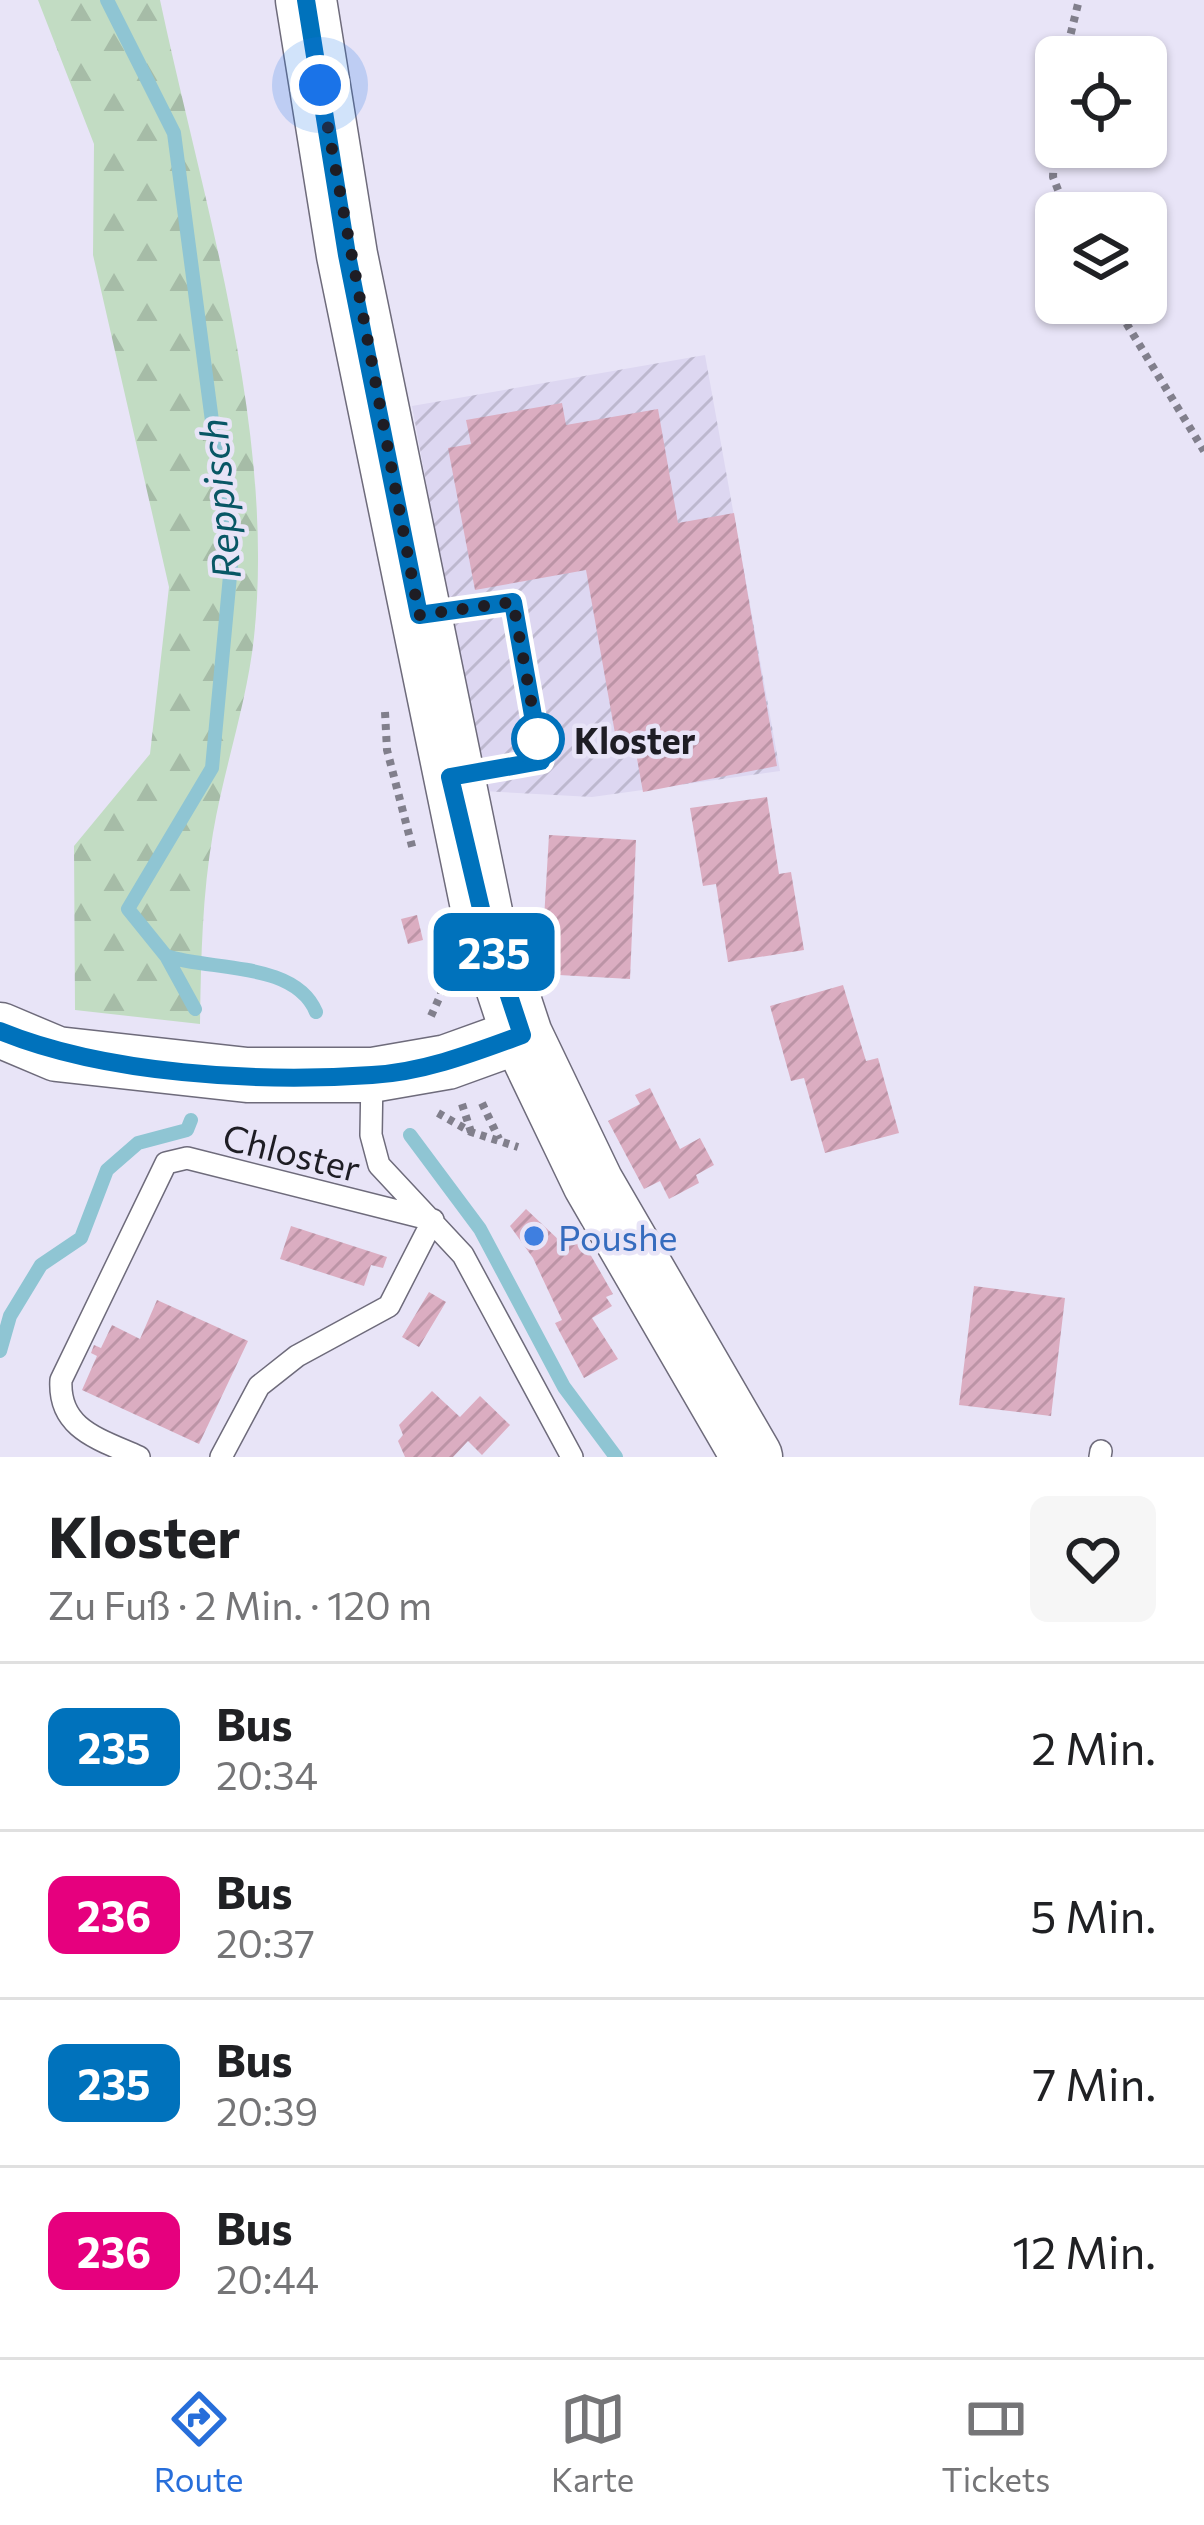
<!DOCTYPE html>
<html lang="de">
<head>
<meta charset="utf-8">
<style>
  body { margin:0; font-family:Commissioner,sans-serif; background:#f6f6f6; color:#202124; height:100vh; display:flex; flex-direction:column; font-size:45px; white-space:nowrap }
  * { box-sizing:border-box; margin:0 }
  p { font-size:39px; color:#757577 }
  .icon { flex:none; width:66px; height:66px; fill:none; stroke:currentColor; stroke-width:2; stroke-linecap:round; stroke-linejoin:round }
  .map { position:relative; height:1457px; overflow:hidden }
  .side { display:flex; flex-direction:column; background:#fff; flex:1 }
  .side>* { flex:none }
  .badge { padding:0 24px; border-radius:18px; font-size:42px; line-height:78px }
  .buttons { position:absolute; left:1035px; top:36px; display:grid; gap:24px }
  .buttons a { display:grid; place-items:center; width:132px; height:132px; border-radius:18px; background:#fff; box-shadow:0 3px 9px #0004; font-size:60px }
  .you { position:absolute; width:60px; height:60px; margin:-30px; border:9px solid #fff; border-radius:50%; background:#1a73e8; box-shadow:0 0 0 18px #1a73e833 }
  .map>.badge { position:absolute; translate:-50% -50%; box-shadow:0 0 0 6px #fff }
  .round { display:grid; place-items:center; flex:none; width:126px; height:126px; border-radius:18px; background:#f6f6f6 }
  .summary { display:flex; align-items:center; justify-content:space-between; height:204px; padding:0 48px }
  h1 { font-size:57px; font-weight:700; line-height:90px }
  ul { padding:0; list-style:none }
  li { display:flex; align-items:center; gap:36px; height:168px; padding:0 48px; border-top:3px solid #e0e0e0 }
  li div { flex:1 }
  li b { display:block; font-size:45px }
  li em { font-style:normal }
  li .badge { min-width:132px; font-weight:700; text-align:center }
  .tabs { display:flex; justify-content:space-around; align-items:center; height:168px; border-top:3px solid #e0e0e0; background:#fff; font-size:33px; color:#757577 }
  .tabs a { display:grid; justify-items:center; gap:6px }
  .tabs .current { color:#276eda }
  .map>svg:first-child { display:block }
</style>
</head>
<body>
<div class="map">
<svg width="1204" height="1457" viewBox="0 0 1204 1457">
  <defs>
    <pattern id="industrial-furrows" width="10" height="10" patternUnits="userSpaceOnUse" patternTransform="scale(3)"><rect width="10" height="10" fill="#ddd7f1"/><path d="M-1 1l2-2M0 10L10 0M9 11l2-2" fill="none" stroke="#bdb8ce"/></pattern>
    <pattern id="forest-firs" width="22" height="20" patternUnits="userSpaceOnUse" patternTransform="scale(3)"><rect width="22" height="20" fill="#c2dcc3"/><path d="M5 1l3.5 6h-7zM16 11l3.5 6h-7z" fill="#a6bca7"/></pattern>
    <pattern id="building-hatch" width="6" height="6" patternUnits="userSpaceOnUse" patternTransform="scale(3)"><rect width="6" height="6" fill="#dbadc1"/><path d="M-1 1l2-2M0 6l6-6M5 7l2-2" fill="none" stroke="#bc94a6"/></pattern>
  </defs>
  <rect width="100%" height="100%" fill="#e8e4f7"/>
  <path fill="url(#industrial-furrows)" d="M 705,355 L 780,771 L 592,797 L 483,791 L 412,406 Z"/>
  <path fill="url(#forest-firs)" d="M 38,0 L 160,0 C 203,202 276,430 254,637 C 247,703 224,768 213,833 C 202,896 201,960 200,1024 L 75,1010 L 74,846 L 150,754 L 169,587 L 93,255 L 94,144 Z"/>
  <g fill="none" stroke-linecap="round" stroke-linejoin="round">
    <path stroke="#8fc5d3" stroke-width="14" d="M 107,0 L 174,133 L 231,565 L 212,768 L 128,909 L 166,956 C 211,971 295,961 316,1012
      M 166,956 L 195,1009
      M 410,1135 L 480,1229 L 564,1387 L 616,1457
      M 0,1351 L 10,1316 L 41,1265 L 81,1238 L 107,1170 L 138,1143 L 187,1130 L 191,1120"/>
  </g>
  <path fill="url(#building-hatch)" d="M 562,403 L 566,425 L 658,409 L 678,523 L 734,513 L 777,766 L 643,792 L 636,753 L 619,756 L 586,570 L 475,590 L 448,448 L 471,444 L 466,420 Z
    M 767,797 L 779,874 L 791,872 L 804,950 L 728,962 L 716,884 L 703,886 L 690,808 Z
    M 549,835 L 636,840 L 630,979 L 541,974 L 544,928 L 534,927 L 535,918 L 544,919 Z
    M 417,915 L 423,940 L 408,944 L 401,919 Z
    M 843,985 L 866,1061 L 878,1058 L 899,1133 L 825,1153 L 804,1078 L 791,1081 L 770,1006 Z
    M 650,1088 L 680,1149 L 700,1138 L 714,1165 L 696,1175 L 699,1183 L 669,1199 L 660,1181 L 644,1189 L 608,1121 L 640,1104 L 635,1095 Z
    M 526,1209 L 561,1242 L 578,1233 L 613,1294 L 606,1297 L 612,1306 L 592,1318 L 618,1359 L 584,1378 L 555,1323 L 562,1320 L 533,1258 L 510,1226 Z
    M 291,1226 L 387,1257 L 383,1268 L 371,1265 L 364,1286 L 280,1259 Z
    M 974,1286 L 1065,1298 L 1051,1416 L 959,1405 Z
    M 429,1292 L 446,1302 L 419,1347 L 402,1337 Z
    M 157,1300 L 248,1341 L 199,1444 L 82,1390 L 97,1356 L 91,1353 L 94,1345 L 101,1348 L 112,1325 L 140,1339 Z
    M 432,1391 L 460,1417 L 480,1396 L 510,1425 L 482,1455 L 468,1441 L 453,1457 L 405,1457 L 398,1441 L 403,1435 L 399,1425 Z"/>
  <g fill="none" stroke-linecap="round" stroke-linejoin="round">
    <g stroke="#6e6b7b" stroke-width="24">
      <path id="service" d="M 426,614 L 513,602 L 541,761 L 457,776
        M 372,1075 L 371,1135 L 379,1165 L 463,1255 L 572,1457
        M 139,1457 C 99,1439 58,1429 61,1380 L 166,1163 L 187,1158 L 433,1220
        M 221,1457 L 259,1386 L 297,1356 L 389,1306 L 433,1220
        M 1100,1457 L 1101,1451"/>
    </g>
    <g stroke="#6e6b7b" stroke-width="57">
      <path id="tertiary" d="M 0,1030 L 57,1054 L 247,1075 L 372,1075 L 447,1062 L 522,1035"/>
    </g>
    <g stroke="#6e6b7b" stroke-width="63">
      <path id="secondary" d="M 306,0 L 347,255 L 483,917 L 522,1035 L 593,1183 L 752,1457"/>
    </g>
    <path stroke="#817f8c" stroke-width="8" stroke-dasharray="6 6" stroke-linecap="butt" d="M 1065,57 L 1079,0
      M 1056,101 L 1053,177 L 1067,213
      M 1114,303 L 1204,451
      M 385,712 L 387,750 L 413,850
      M 431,1016 L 441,994 L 442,963
      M 482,1103 L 499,1139
      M 462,1104 L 471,1132
      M 438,1113 L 471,1132 L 518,1147"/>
    <use href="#service" stroke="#fff" stroke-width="21"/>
    <use href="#tertiary" stroke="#fff" stroke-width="54"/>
    <use href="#secondary" stroke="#fff" stroke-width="60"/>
  </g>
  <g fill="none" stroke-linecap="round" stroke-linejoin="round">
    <g stroke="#fff" stroke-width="27">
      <path id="line" d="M 0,1031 C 105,1074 258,1083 372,1075 C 424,1072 473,1053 522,1035 L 483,917 L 450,777 L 541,761 L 513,602 L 419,615 L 347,255 L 306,0"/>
    </g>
    <use href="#line" stroke="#0072bc" stroke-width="18"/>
    <path stroke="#1e1d24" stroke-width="12" stroke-dasharray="0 21.6" d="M 320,85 L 419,615 L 513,602 L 538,739"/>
  </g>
  <circle fill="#fff" stroke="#0072bc" stroke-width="6" cx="538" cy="739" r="24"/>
  <circle fill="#3f7fe0" stroke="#e8e4f7" stroke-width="4.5" cx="534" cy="1236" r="12"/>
  <g text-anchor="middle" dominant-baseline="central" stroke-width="9" stroke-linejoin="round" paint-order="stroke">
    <g font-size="36" font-weight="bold" fill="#1e1d24" stroke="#e8e4f7" text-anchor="start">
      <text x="574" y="739">Kloster</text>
    </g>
    <g font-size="36" fill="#1e1d24" stroke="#e8e4f7">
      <text transform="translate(292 1151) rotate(14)">Chloster</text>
    </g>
    <g font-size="36" fill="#366cbe" stroke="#e8e4f7" text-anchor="start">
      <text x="558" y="1236">Poushe</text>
    </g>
    <g font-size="39" font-style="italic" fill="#085765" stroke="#e8e4f7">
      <text transform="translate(218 499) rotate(-95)">Reppisch</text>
    </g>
  </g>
</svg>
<div class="buttons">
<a><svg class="icon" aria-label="locate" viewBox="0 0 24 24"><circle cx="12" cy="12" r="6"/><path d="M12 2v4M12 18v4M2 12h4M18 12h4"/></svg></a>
<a><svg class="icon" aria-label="layers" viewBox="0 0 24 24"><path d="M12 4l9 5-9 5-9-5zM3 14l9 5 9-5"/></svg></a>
</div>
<div class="you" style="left:320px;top:85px"></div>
<b class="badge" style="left:494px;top:952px;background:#0072bc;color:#fff">235</b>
</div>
<section class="side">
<div class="summary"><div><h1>Kloster</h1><p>Zu Fuß · 2 Min. · 120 m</p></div><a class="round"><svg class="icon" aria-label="heart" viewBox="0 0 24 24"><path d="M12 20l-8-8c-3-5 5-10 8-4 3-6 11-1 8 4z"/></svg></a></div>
<ul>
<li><span class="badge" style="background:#0072bc;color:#fff">235</span><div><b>Bus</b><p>20:34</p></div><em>2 Min.</em></li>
<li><span class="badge" style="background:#e6007e;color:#fff">236</span><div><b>Bus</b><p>20:37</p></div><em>5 Min.</em></li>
<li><span class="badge" style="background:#0072bc;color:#fff">235</span><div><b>Bus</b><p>20:39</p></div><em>7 Min.</em></li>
<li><span class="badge" style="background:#e6007e;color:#fff">236</span><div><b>Bus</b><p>20:44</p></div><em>12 Min.</em></li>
</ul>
</section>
<nav class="tabs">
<a class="current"><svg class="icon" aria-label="directions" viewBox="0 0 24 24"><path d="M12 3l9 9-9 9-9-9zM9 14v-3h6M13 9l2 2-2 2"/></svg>Route</a>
<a><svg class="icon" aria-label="map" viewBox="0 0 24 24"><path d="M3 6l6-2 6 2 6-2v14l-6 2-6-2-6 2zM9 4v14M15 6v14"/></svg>Karte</a>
<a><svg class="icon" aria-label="tickets" viewBox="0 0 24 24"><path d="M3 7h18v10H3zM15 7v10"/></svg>Tickets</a>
</nav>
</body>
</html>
